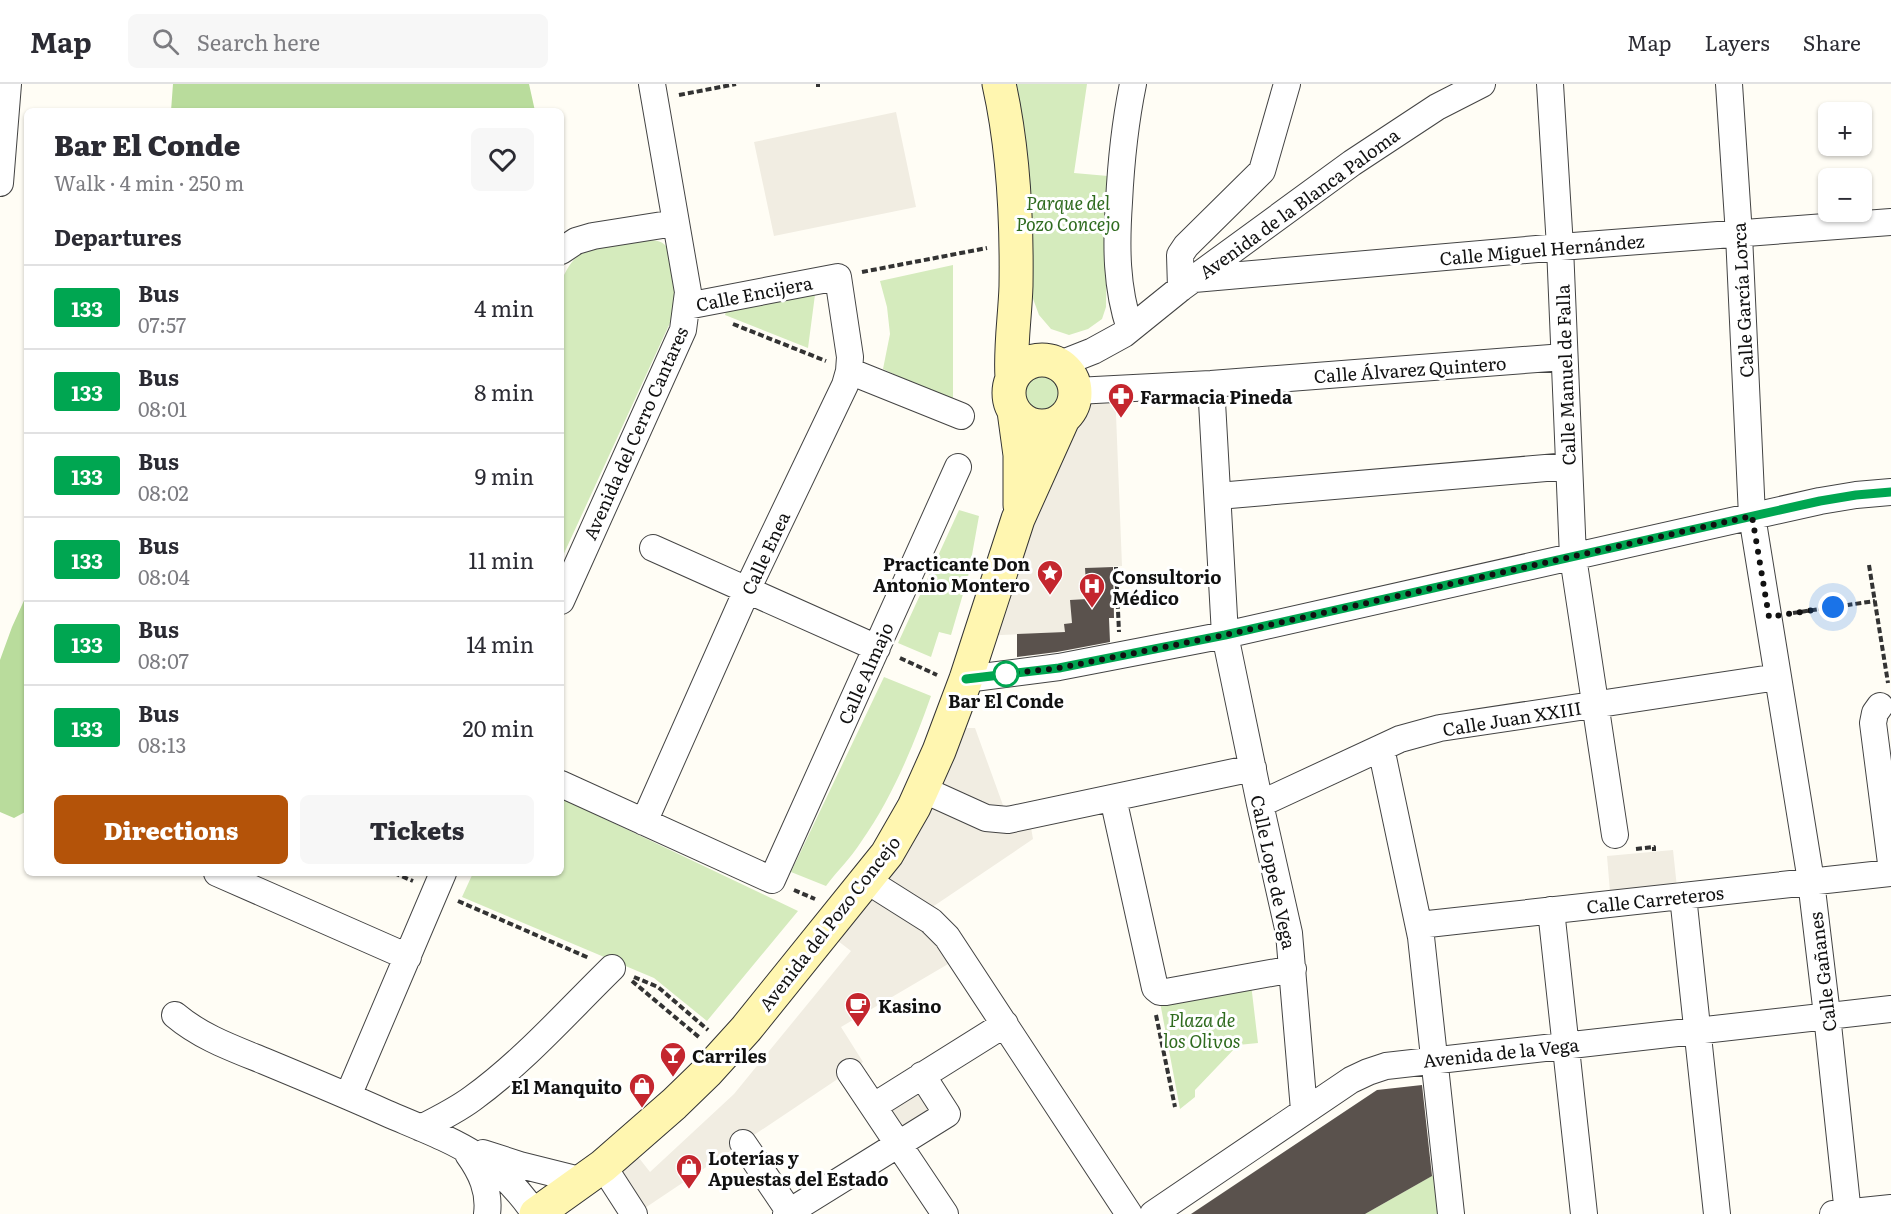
<!DOCTYPE html>
<html lang="en">
<head>
<meta charset="utf-8">
<style>
  body { margin:0; font-family:Literata,serif; background:#f7f7f7; color:#2b2b33; height:100vh; display:flex; flex-direction:column; font-size:22px; white-space:nowrap }
  * { box-sizing:border-box; margin:0 }
  p { font-size:20px; color:#7c7c81 }
  .icon { flex:none; width:33px; height:33px; fill:none; stroke:currentColor; stroke-width:2; stroke-linecap:round; stroke-linejoin:round }
  .map { position:relative; flex:1; overflow:hidden }
  .details { position:absolute; left:24px; top:24px; width:540px; height:768px; display:flex; flex-direction:column; background:#fff; border-radius:9px; box-shadow:0 2px 4px #0004 }
  .details>* { flex:none }
  .badge { padding:0 12px; border-radius:4px; font-size:21px; line-height:39px }
  .buttons { position:absolute; left:1818px; top:18px; display:grid; gap:12px }
  .buttons a { display:grid; place-items:center; width:54px; height:54px; border-radius:9px; background:#fff; box-shadow:0 2px 4px #0004; font-size:30px }
  .you { position:absolute; width:30px; height:30px; margin:-15px; border:4px solid #fff; border-radius:50%; background:#1a73e8; box-shadow:0 0 0 9px #1a73e833 }
  .map>.badge { position:absolute; translate:-50% -50%; box-shadow:0 0 0 3px #fff }
  h2 { padding:0 30px; font-size:22px; line-height:54px }
  .round { display:grid; place-items:center; flex:none; width:63px; height:63px; border-radius:9px; background:#f7f7f7 }
  .summary { display:flex; align-items:center; justify-content:space-between; height:102px; padding:0 30px }
  h1 { font-size:28px; font-weight:800; line-height:45px }
  .button { display:flex; gap:12px; margin-top:auto; padding:12px 30px }
  .button a { flex:1; height:69px; border-radius:9px; background:#b45309; color:#fff; font-size:24px; font-weight:800; line-height:69px; text-align:center }
  .button a+a { background:#f7f7f7; color:#2b2b33 }
  ul { padding:0; list-style:none }
  li { display:flex; align-items:center; gap:18px; height:84px; padding:0 30px; border-top:2px solid #e1e1e2 }
  li div { flex:1 }
  li b { display:block; font-size:22px }
  li em { font-style:normal }
  li .badge { min-width:66px; font-weight:700; text-align:center }
  header { display:flex; align-items:center; gap:36px; box-sizing:border-box; height:84px; padding:0 30px; background:#fff; border-bottom:2px solid #e1e1e2 }
  header strong { font-size:28px }
  nav { display:flex; gap:33px; margin-inline-start:auto; font-size:21px }
  .search { width:420px; height:54px; background:#f7f7f7; display:flex; align-items:center; gap:15px; box-sizing:border-box; padding:0 21px; border-radius:9px; color:#7c7c81; font-size:22px }
  .map>svg:first-child { display:block }
</style>
</head>
<body>
<header>
<strong>Map</strong>
<div class="search"><svg class="icon" aria-label="search" viewBox="0 0 24 24"><circle cx="10" cy="10" r="6"/><path d="M15 15l6 6"/></svg>Search here</div>
<nav><a>Map</a><a>Layers</a><a>Share</a></nav>
</header>
<div class="map">
<svg width="1891" height="1130" viewBox="0 0 1891 1130">
  <rect width="100%" height="100%" fill="#fffdf5"/>
  <path fill="#d5ebbd" d="M 1015,0 L 1087,0 L 1074,89 L 1108,92 L 1106,223 L 1102,235 L 1088,245 L 1069,251 L 1051,245 L 1039,231 L 1032,212 L 1029,112 Z
    M 641,156 C 649,156 659,155 665,161 C 677,173 678,212 675,228 L 561,476 L 561,197 C 566,187 571,176 581,170 C 595,160 624,159 641,156 Z
    M 953,181 L 953,318 L 883,285 L 890,250 L 887,223 L 880,197 Z
    M 816,203 L 808,264 L 725,231 L 728,220 Z
    M1022 310a21 21 0 1 1 42 0a21 21 0 1 1-42 0Z
    M 959,426 L 979,432 L 968,493 L 951,551 L 939,548 L 931,573 L 898,559 Z
    M 884,593 L 931,612 C 913,663 892,714 861,758 C 851,774 837,787 826,802 L 791,788 Z
    M 561,714 L 798,827 L 707,937 L 654,894 L 462,813 L 473,789 L 561,789 Z
    M 1251,900 L 1258,959 L 1238,961 L 1195,1006 L 1195,1013 L 1180,1025 L 1160,918 Z
    M 1437,1089 L 1441,1130 L 1365,1130 Z"/>
  <path fill="#b9dc9c" d="M 173,0 L 529,0 L 535,27 L 171,27 Z
    M 27,510 L 27,727 L 14,734 L 0,728 L 0,576 L 12,543 Z"/>
  <path fill="#f1ede2" d="M 896,28 L 916,123 L 774,152 L 754,58 Z
    M 1115,305 L 1122,482 L 1086,484 L 1087,515 L 1071,516 L 1072,539 L 1065,540 L 1065,548 L 980,552 L 1075,317 Z
    M 947,644 L 975,644 L 1008,735 L 1029,732 L 1033,755 L 922,830 L 960,873 L 841,943 L 863,978 L 636,1130 L 603,1082 L 628,1060 L 650,1088 L 734,1010 L 851,867 L 825,847 Z
    M 1673,766 L 1678,813 L 1611,820 L 1607,772 Z
    M 922,991 L 947,1030 L 898,1060 L 874,1022 Z"/>
  <path fill="#5a524d" d="M 1113,483 L 1114,534 L 1109,534 L 1110,558 L 1057,568 L 1017,573 L 1017,550 L 1065,548 L 1064,540 L 1072,539 L 1070,516 L 1087,515 L 1085,484 Z
    M 1422,1001 L 1432,1092 L 1365,1130 L 1191,1130 L 1377,1006 Z"/>
  <g fill="none" stroke-linecap="round" stroke-linejoin="round">
    <g stroke="#444" stroke-width="28">
      <path id="street" d="M 1550,0 L 1560,163 L 1573,473 L 1615,751
        M 1729,0 L 1739,151 L 1752,432 L 1811,797 L 1827,931 L 1848,1130
        M 0,99 L 8,0
        M 561,167 L 576,157 L 593,152 L 675,139
        M 1194,195 L 1560,163 L 1891,138
        M 1181,204 L 1180,171 L 1186,162 L 1262,87 L 1287,0
        M 1130,245 C 1116,203 1116,162 1119,118 C 1121,78 1125,39 1133,0
        M 1060,280 L 1093,267 L 1124,250 L 1181,204 L 1352,79 L 1437,23 L 1482,0
        M 849,287 L 961,332
        M 1211,300 L 1225,551 L 1260,720 L 1289,849 L 1304,1026
        M 1076,307 L 1211,300 L 1564,273
        M 1218,412 L 1569,382
        M 653,464 L 877,564
        M 561,517 L 683,246 L 688,208 L 652,0
        M 966,595 L 1059,583 L 1225,551 L 1820,417 L 1856,411 L 1891,408
        M 1880,622 L 1875,629 L 1873,639 L 1891,779
        M 1381,664 L 1421,853 L 1451,1130
        M 561,700 L 772,796 L 958,383
        M 922,705 L 986,734 L 1008,736 L 1253,684
        M 1113,714 L 1155,904 L 1160,908 L 1166,908 L 1293,885
        M 1260,720 L 1400,655 L 1440,644 L 1778,593
        M 644,738 L 747,506 L 845,301 L 849,287 L 850,273 L 838,193 L 687,222
        M 217,789 L 408,873
        M 866,796 L 931,837 L 947,853 L 1129,1130
        M 1683,812 L 1717,1130
        M 1551,826 L 1584,1130
        M 1419,841 L 1891,789
        M 175,931 C 201,953 232,964 264,977 C 305,994 346,1011 386,1029 C 449,1056 495,1070 535,1130
        M 850,988 L 945,1130
        M 348,1012 L 443,789
        M 874,1022 L 1005,940
        M 421,1044 C 439,1035 457,1026 473,1014 C 524,977 567,928 612,884
        M 743,1059 L 791,1130
        M 483,1069 L 520,1081 L 584,1097
        M 468,1070 C 481,1088 490,1107 487,1130
        M 603,1082 L 634,1130
        M 786,1130 L 947,1030 L 922,991
        M 1153,1130 L 1351,996 L 1368,988 L 1386,982 L 1891,925
        M 1833,1130 L 1891,1124"/>
    </g>
    <g stroke="#333" stroke-width="35">
      <path id="secondary" d="M 999,0 C 1014,67 1017,134 1016,202 C 1015,233 1010,263 1012,294
        M1009 309a33 33 0 1 1 66 0a33 33 0 1 1-66 0Z
        M 1014,327 L 1020,371 L 1020,421
        M 536,1130 L 603,1082 L 674,1020 L 707,988 L 746,945 L 887,770 L 914,723 L 939,667 L 966,595 L 1018,435 L 1063,335"/>
    </g>
    <path stroke="#333" stroke-width="4" stroke-dasharray="6 3" stroke-linecap="butt" d="M 818,0 L 818,3
      M 679,11 L 736,0
      M 862,188 L 987,164
      M 733,240 L 826,277
      M 1869,481 L 1888,599
      M 1116,483 L 1119,548
      M 1793,529 L 1875,517
      M 900,574 L 937,591
      M 1636,765 L 1654,763 L 1654,767
      M 394,789 L 413,797
      M 794,806 L 815,815
      M 458,817 L 589,874
      M 634,893 L 658,903 L 708,946
      M 632,897 L 700,954
      M 1156,931 L 1175,1023"/>
    <use href="#street" stroke="#fff" stroke-width="26"/>
    <use href="#secondary" stroke="#fff6b0" stroke-width="33"/>
  </g>
  <g fill="none" stroke-linecap="round" stroke-linejoin="round">
    <g stroke="#fff" stroke-width="14">
      <path id="line" d="M 966,595 L 1059,584 L 1225,551 L 1820,417 L 1856,411 L 1891,408"/>
    </g>
    <use href="#line" stroke="#00a651" stroke-width="9"/>
    <path stroke="#111" stroke-width="6" stroke-dasharray="0 10.8" d="M 1006,590 L 1059,584 L 1225,551 L 1752,432 L 1769,533 L 1833,523"/>
  </g>
  <defs>
    <g id="pharmacy-pin" transform="scale(1.35)"><path d="M0 17L-7.5 6A9.5 9.5 0 1 1 7.5 6Z" fill="#c4262e" stroke="#fff"/><path d="M-2-6h4v4h4v4h-4v4h-4v-4h-4v-4h4Z" fill="#fff"/></g>
    <g id="sight-pin" transform="scale(1.35)"><path d="M0 17L-7.5 6A9.5 9.5 0 1 1 7.5 6Z" fill="#c4262e" stroke="#fff"/><path d="M0-6L1.8-2.2L6-1.7L2.9 1.2L3.7 5.4L0 3.3L-3.7 5.4L-2.9 1.2L-6-1.7L-1.8-2.2Z" fill="#fff"/></g>
    <g id="hospital-pin" transform="scale(1.35)"><path d="M0 17L-7.5 6A9.5 9.5 0 1 1 7.5 6Z" fill="#c4262e" stroke="#fff"/><path d="M-5-5h3v3.5h4V-5h3V5h-3V1.5h-4V5h-3Z" fill="#fff"/></g>
    <g id="cafe-pin" transform="scale(1.35)"><path d="M0 17L-7.5 6A9.5 9.5 0 1 1 7.5 6Z" fill="#c4262e" stroke="#fff"/><path d="M-5.5-4.5H6V0H3Q3 3.5 0 3.5H-2.5Q-5.5 3.5-5.5 0ZM3-3.2v2h1.7v-2ZM-6 4.5H4V6H-6Z" fill="#fff"/></g>
    <g id="bar-pin" transform="scale(1.35)"><path d="M0 17L-7.5 6A9.5 9.5 0 1 1 7.5 6Z" fill="#c4262e" stroke="#fff"/><path d="M-6-5H6L.8 .8V4.5H3.5V6h-7V4.5H-.8V.8Z" fill="#fff"/></g>
    <g id="shop-pin" transform="scale(1.35)"><path d="M0 17L-7.5 6A9.5 9.5 0 1 1 7.5 6Z" fill="#c4262e" stroke="#fff"/><path d="M-5-2.5h2.3a2.7 3.5 0 0 1 5.4 0H5L5.5 6h-11ZM-1.5-2.5h3a1.5 2.3 0 0 0-3 0Z" fill="#fff"/></g>
  </defs>
  <g fill-rule="evenodd">
    <use href="#pharmacy-pin" x="1121" y="312"/>
    <use href="#sight-pin" x="1050" y="489"/>
    <use href="#hospital-pin" x="1092" y="502"/>
    <use href="#cafe-pin" x="858" y="921"/>
    <use href="#bar-pin" x="673" y="971"/>
    <use href="#shop-pin" x="642" y="1002"/>
    <use href="#shop-pin" x="689" y="1083"/>
  </g>
  <circle fill="#fff" stroke="#00a651" stroke-width="3" cx="1006" cy="590" r="12"/>
  <g text-anchor="middle" dominant-baseline="central" stroke-width="6" stroke-linejoin="round" paint-order="stroke">
    <g font-size="18" font-style="italic" fill="#2f6b1f" stroke="#fff">
      <text x="1068" y="118">Parque del<tspan x="1068" dy="21">Pozo Concejo</tspan></text>
      <text x="1202" y="935">Plaza de<tspan x="1202" dy="21">los Olivos</tspan></text>
    </g>
    <g font-size="18" fill="#111" stroke="#fff">
      <text transform="translate(1299 119) rotate(-36)">Avenida de la Blanca Paloma</text>
      <text transform="translate(1542 165) rotate(-5)">Calle Miguel Hernández</text>
      <text transform="translate(754 209) rotate(-11)">Calle Encijera</text>
      <text transform="translate(1742 216) rotate(-93)">Calle García Lorca</text>
      <text transform="translate(1410 285) rotate(-4)">Calle Álvarez Quintero</text>
      <text transform="translate(1565 291) rotate(-92)">Calle Manuel de Falla</text>
      <text transform="translate(635 349) rotate(-66)">Avenida del Cerro Cantares</text>
      <text transform="translate(765 469) rotate(-65)">Calle Enea</text>
      <text transform="translate(865 589) rotate(-66)">Calle Almajo</text>
      <text transform="translate(1512 634) rotate(-9)">Calle Juan XXIII</text>
      <text transform="translate(1274 788) rotate(78)">Calle Lope de Vega</text>
      <text transform="translate(1655 815) rotate(-6)">Calle Carreteros</text>
      <text transform="translate(829 839) rotate(-52)">Avenida del Pozo Concejo</text>
      <text transform="translate(1822 888) rotate(-97)">Calle Gañanes</text>
      <text transform="translate(1501 968) rotate(-6)">Avenida de la Vega</text>
    </g>
    <g font-size="18" font-weight="bold" fill="#111" stroke="#fff" text-anchor="start">
      <text x="1140" y="312">Farmacia Pineda</text>
      <text x="1030" y="479" text-anchor="end">Practicante Don<tspan x="1030" dy="21">Antonio Montero</tspan></text>
      <text x="1112" y="492">Consultorio<tspan x="1112" dy="21">Médico</tspan></text>
      <text x="878" y="921">Kasino</text>
      <text x="692" y="971">Carriles</text>
      <text x="622" y="1002" text-anchor="end">El Manquito</text>
      <text x="708" y="1073">Loterías y<tspan x="708" dy="21">Apuestas del Estado</tspan></text>
    </g>
    <g font-size="18" font-weight="bold" fill="#111" stroke="#fff">
      <text x="1006" y="616">Bar El Conde</text>
    </g>
  </g>
</svg>
<div class="buttons">
<a>+</a>
<a>−</a>
</div>
<div class="you" style="left:1833px;top:523px"></div>
<section class="details">
<div class="summary"><div><h1>Bar El Conde</h1><p>Walk · 4 min · 250 m</p></div><a class="round"><svg class="icon" aria-label="heart" viewBox="0 0 24 24"><path d="M12 20l-8-8c-3-5 5-10 8-4 3-6 11-1 8 4z"/></svg></a></div>
<h2>Departures</h2>
<ul>
<li><span class="badge" style="background:#00a651;color:#fff">133</span><div><b>Bus</b><p>07:57</p></div><em>4 min</em></li>
<li><span class="badge" style="background:#00a651;color:#fff">133</span><div><b>Bus</b><p>08:01</p></div><em>8 min</em></li>
<li><span class="badge" style="background:#00a651;color:#fff">133</span><div><b>Bus</b><p>08:02</p></div><em>9 min</em></li>
<li><span class="badge" style="background:#00a651;color:#fff">133</span><div><b>Bus</b><p>08:04</p></div><em>11 min</em></li>
<li><span class="badge" style="background:#00a651;color:#fff">133</span><div><b>Bus</b><p>08:07</p></div><em>14 min</em></li>
<li><span class="badge" style="background:#00a651;color:#fff">133</span><div><b>Bus</b><p>08:13</p></div><em>20 min</em></li>
</ul>
<div class="button"><a>Directions</a><a>Tickets</a></div>
</section>
</div>
</body>
</html>
